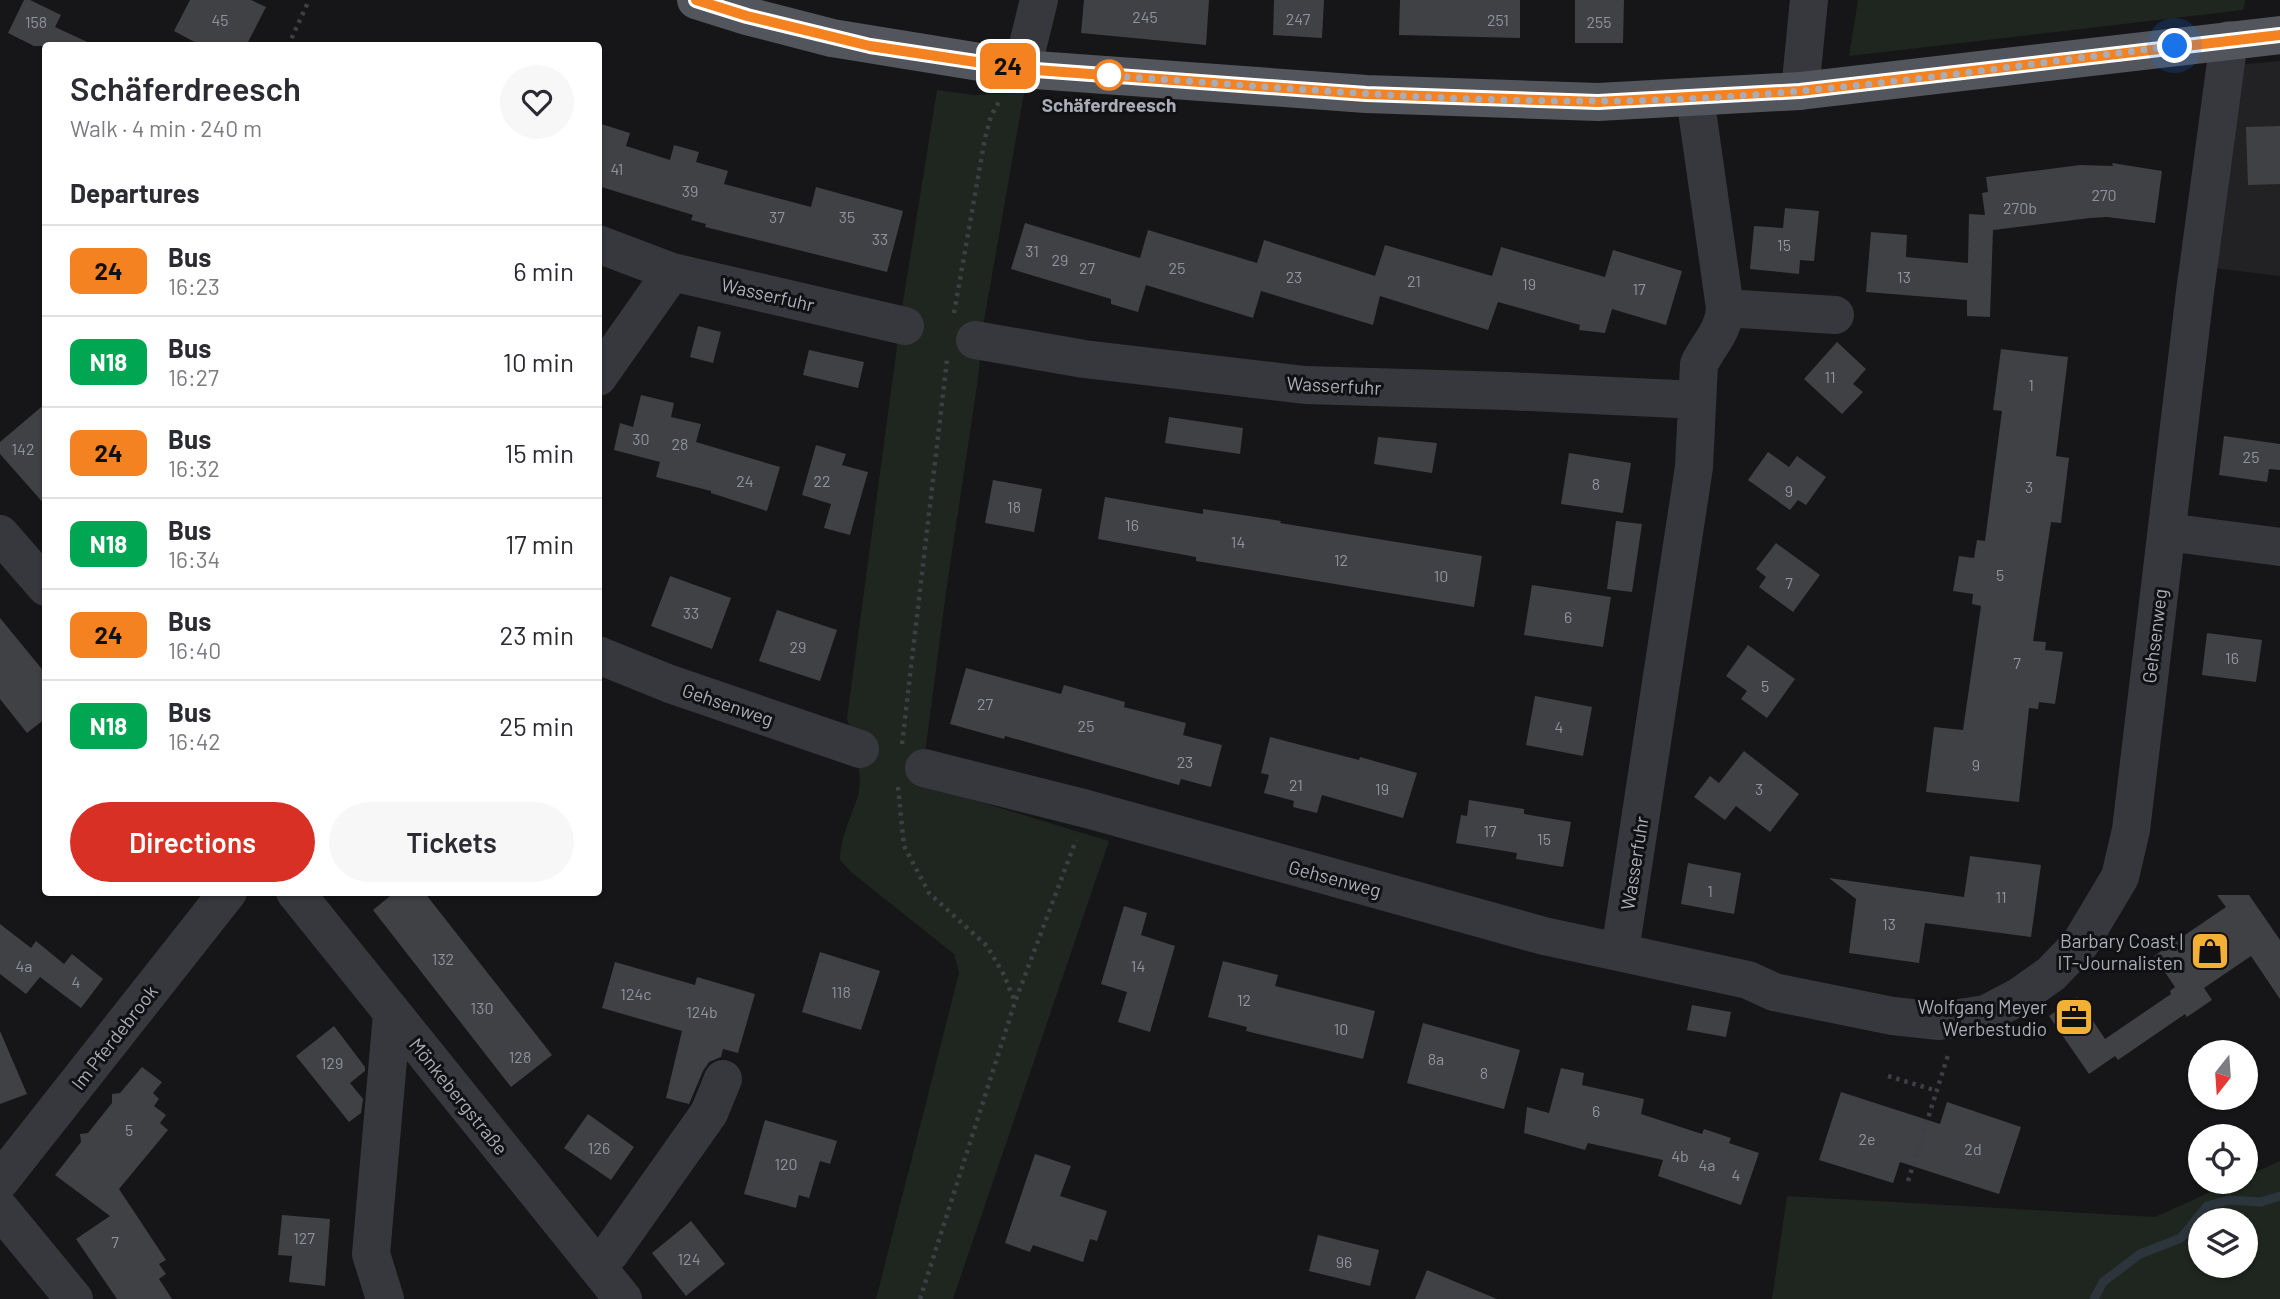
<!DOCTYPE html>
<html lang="en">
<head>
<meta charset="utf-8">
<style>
  body { margin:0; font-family:Barlow,sans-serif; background:#f7f7f7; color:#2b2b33; height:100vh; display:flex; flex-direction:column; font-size:26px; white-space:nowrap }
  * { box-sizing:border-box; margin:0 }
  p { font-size:23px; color:#7c7c81 }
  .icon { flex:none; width:38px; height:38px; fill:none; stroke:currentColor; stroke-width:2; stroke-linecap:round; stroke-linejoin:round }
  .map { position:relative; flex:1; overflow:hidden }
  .sheet { position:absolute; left:42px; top:42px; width:560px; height:854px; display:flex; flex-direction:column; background:#fff; border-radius:7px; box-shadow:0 2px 5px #0004 }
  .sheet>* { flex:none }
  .badge { padding:0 14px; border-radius:10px; font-size:24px; line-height:46px }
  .needle { width:46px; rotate:197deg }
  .fabs { position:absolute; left:2188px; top:1040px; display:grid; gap:14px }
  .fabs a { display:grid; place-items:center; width:70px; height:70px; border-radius:50%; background:#fff; box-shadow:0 2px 5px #0004; font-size:35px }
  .you { position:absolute; width:35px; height:35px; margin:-18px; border:5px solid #fff; border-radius:50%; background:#1a73e8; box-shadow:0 0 0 10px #1a73e833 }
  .map>.badge { position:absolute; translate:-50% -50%; box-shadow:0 0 0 4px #fff }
  h2 { padding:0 28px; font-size:26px; line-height:63px }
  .round { display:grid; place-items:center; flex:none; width:74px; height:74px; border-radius:37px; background:#f7f7f7 }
  .head { display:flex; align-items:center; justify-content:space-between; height:119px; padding:0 28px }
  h1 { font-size:33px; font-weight:600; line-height:52px }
  .cta { display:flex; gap:14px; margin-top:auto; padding:14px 28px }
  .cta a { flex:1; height:80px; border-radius:42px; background:#d93025; color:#fff; font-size:28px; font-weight:600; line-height:80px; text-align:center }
  .cta a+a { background:#f7f7f7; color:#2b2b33 }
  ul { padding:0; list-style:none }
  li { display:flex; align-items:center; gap:21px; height:91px; padding:0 28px; border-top:2px solid #e1e1e2 }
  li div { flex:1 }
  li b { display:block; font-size:26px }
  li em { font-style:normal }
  li .badge { min-width:77px; font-weight:700; text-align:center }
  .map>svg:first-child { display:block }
</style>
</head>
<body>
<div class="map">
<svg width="2280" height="1299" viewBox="0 0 2280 1299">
  <rect width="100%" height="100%" fill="#161618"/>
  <path fill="#222225" d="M 2280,61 L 2280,276 L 2213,268 L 2236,65 Z"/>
  <path fill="#1e261f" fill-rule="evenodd" d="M 1858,0 L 2245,0 L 2243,10 L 1849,56 Z
    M 937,90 L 974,95 L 1024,93 L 984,321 L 978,379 L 947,585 L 921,784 L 1109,841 L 953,1299 L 876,1299 L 959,973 L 954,954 L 851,872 L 840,860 C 840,837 851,818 858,796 C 864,770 853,743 847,718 L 903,302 Z
    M 2280,1161 L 2280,1299 L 1772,1299 L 1787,1196 L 2155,1217 L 2235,1181 L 2245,1181 L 2245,1177 ZM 2200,1220 L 2245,1220 L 2245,1265 L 2200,1265 Z"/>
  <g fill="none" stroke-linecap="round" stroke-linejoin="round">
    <path stroke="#2c353c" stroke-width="9" d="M 2094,1299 L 2103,1282 L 2140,1254 L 2181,1238 L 2207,1206 L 2229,1200 L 2261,1202 L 2280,1196"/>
  </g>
  <path fill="#404145" d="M 24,0 L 30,0 L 61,15 L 55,27 L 96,46 L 34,46 L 8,33 Z
    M 190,0 L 251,0 L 266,7 L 246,46 L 202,46 L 174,31 Z
    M 1084,0 L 1209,0 L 1206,45 L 1081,33 Z
    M 1274,0 L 1324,0 L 1322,38 L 1273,35 Z
    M 1400,0 L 1520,0 L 1520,38 L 1399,35 Z
    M 1575,0 L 1624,0 L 1623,43 L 1575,43 Z
    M 598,123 L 630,133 L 626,146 L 670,160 L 674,145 L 699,152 L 696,162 L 728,171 L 724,184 L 811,207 L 816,187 L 903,211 L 887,272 L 705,227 L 706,224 L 691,220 L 693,215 L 598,186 Z
    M 2280,126 L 2280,184 L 2248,185 L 2246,127 Z
    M 2112,163 L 2162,171 L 2155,223 L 2107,217 L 2090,218 L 1993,230 L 1990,317 L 1967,316 L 1967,300 L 1866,292 L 1871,232 L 1907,235 L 1906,257 L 1968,263 L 1969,214 L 1985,215 L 1982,193 L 1988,192 L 1986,177 L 2080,165 L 2113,166 Z
    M 1785,208 L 1819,211 L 1814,261 L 1800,260 L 1799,274 L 1750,269 L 1754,226 L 1783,228 Z
    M 1025,223 L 1140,258 L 1148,230 L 1257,263 L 1264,240 L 1375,276 L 1385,245 L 1492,276 L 1501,247 L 1605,277 L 1613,250 L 1682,271 L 1666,325 L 1612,309 L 1605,333 L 1579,330 L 1580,325 L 1498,302 L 1488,330 L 1380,296 L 1373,325 L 1261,291 L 1253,318 L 1146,285 L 1138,312 L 1111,304 L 1111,299 L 1011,269 Z
    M 698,326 L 721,332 L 713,363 L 690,357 Z
    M 1837,342 L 1866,369 L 1853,384 L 1863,392 L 1842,414 L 1804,379 Z
    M 2001,349 L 2068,357 L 2056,456 L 2069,458 L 2061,523 L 2051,522 L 2033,641 L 2046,642 L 2045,650 L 2063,652 L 2055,704 L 2039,702 L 2038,709 L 2029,708 L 2019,802 L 1926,792 L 1934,727 L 1963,730 L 1981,606 L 1972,604 L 1973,594 L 1953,591 L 1959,556 L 1974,558 L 1977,540 L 1985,541 L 2002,411 L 1993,410 Z
    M 809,350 L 864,362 L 858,388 L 803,375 Z
    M 641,395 L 674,403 L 671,417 L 701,424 L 696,442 L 780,467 L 767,511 L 711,493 L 711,491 L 656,477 L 660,462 L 614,450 L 620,423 L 633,427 Z
    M 46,403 L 46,506 L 0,454 L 0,442 Z
    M 1169,417 L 1243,428 L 1240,454 L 1165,443 Z
    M 2224,436 L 2280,444 L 2280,470 L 2269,469 L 2267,482 L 2219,475 Z
    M 1378,437 L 1437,443 L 1432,473 L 1374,464 Z
    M 816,445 L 846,454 L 842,465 L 868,472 L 850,535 L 824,528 L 831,504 L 802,495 Z
    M 1768,452 L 1789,467 L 1797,456 L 1826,477 L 1806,505 L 1798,500 L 1790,510 L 1748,480 Z
    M 1569,453 L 1631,463 L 1623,513 L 1561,504 Z
    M 993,480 L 1042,489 L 1034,532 L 985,523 Z
    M 1105,497 L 1203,514 L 1203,509 L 1281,521 L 1280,523 L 1482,556 L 1474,607 L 1196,561 L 1196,557 L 1098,539 Z
    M 1616,521 L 1642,524 L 1632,592 L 1607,589 Z
    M 1776,543 L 1820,575 L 1793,612 L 1759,587 L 1766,577 L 1756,569 Z
    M 670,576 L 731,598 L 712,649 L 651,626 Z
    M 1532,585 L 1611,597 L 1603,647 L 1524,635 Z
    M 777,610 L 837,630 L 820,681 L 759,661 Z
    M 0,618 L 46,674 L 46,718 L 27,733 L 0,699 Z
    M 2207,633 L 2262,640 L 2256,682 L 2202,675 Z
    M 1748,645 L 1795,679 L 1767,718 L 1741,699 L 1747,691 L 1726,676 Z
    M 966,668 L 1061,694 L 1064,685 L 1125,702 L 1124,707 L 1186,723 L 1183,735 L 1222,745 L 1211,787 L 1181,779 L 1179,785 L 1005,736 L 1004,739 L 950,724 Z
    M 1535,696 L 1592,707 L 1583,756 L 1526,745 Z
    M 1270,737 L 1359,760 L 1360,757 L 1417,773 L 1403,818 L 1322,795 L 1317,813 L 1293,807 L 1294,801 L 1264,793 L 1269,775 L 1261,773 Z
    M 1744,751 L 1799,794 L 1770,832 L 1736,806 L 1725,820 L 1694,797 L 1710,776 L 1719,783 Z
    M 1469,800 L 1524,809 L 1524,814 L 1571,822 L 1563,867 L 1516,859 L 1517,853 L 1456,843 L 1461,815 L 1467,816 Z
    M 1970,856 L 2041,865 L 2031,937 L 1925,923 L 1919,963 L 1849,953 L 1856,899 L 1829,878 L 1964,897 Z
    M 1688,863 L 1741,873 L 1734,914 L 1681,904 Z
    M 395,892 L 424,892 L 552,1055 L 511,1087 L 373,910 Z
    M 2217,895 L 2249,895 L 2280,940 L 2280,999 L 2251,956 L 2204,988 L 2212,1000 L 2187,1017 L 2185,1014 L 2118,1060 L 2115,1056 L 2089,1074 L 2049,1016 L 2077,997 L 2105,1039 L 2171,994 L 2170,991 L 2175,987 L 2154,956 L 2226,907 Z
    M 1124,906 L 1147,913 L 1141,935 L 1175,946 L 1150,1032 L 1118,1022 L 1127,992 L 1101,984 Z
    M 0,924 L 31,948 L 36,941 L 64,964 L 72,954 L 103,979 L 81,1008 L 40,977 L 26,994 L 0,974 Z
    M 820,952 L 880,971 L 861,1030 L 802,1012 Z
    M 1223,961 L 1278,975 L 1275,986 L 1375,1011 L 1363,1059 L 1246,1031 L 1247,1027 L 1208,1017 Z
    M 615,962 L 695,985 L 697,977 L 755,994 L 738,1053 L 723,1049 L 721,1057 L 709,1062 L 703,1071 L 689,1104 L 666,1098 L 682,1031 L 602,1008 Z
    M 1692,1005 L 1731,1012 L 1726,1037 L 1687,1030 Z
    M 1423,1023 L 1520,1050 L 1504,1109 L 1407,1083 Z
    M 334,1026 L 365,1067 L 365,1071 L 350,1083 L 363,1099 L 361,1113 L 349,1122 L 296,1056 Z
    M 0,1031 L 27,1094 L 0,1104 Z
    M 142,1067 L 162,1082 L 153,1093 L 159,1099 L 154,1106 L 166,1115 L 160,1123 L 168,1130 L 119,1189 L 166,1260 L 159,1264 L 166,1274 L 159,1279 L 172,1299 L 117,1299 L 76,1239 L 110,1216 L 55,1175 L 81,1142 L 80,1134 L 88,1133 L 112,1103 L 112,1094 L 120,1093 Z
    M 1561,1068 L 1584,1073 L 1582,1085 L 1644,1099 L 1641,1114 L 1702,1134 L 1704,1129 L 1731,1138 L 1729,1143 L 1759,1153 L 1741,1205 L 1658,1176 L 1663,1160 L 1588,1143 L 1585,1150 L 1524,1133 L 1527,1107 L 1549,1113 Z
    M 1841,1092 L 1940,1124 L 1947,1102 L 2021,1127 L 1999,1194 L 1900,1162 L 1893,1183 L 1819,1160 Z
    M 588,1114 L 634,1147 L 611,1180 L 564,1148 Z
    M 765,1120 L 837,1141 L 830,1164 L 820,1161 L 809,1198 L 799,1195 L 796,1208 L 744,1194 Z
    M 1035,1154 L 1071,1166 L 1060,1196 L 1107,1211 L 1097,1241 L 1090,1239 L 1083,1262 L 1033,1245 L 1030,1252 L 1005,1243 Z
    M 282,1215 L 330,1219 L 325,1286 L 289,1282 L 292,1256 L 278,1255 Z
    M 691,1221 L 725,1264 L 686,1296 L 652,1253 Z
    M 1318,1235 L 1379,1250 L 1370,1286 L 1309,1271 Z
    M 1427,1270 L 1497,1299 L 1415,1299 Z"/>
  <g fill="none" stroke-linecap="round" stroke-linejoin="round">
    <path stroke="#3d3f44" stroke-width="4.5" stroke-dasharray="3.5 5" stroke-linecap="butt" d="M 288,46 L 309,0
      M 954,313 L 985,138 L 991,116 L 1000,100
      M 902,744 L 947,360
      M 898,787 L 904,846 L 929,893 L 987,946 L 1004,975 L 1015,1002
      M 1888,1076 L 1937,1091
      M 1908,1181 L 1949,1052
      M 920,1299 L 1015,1002 L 1076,840"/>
    <path stroke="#37383d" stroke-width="38" d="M 1022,69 L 1039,0
      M 1800,91 L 1809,0
      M 598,244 L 672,272 L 905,326
      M 1725,308 L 1835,315
      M 975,340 L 1084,359 L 1305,385 L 1507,391 L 1697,400
      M 598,377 L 672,272
      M 2167,532 L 2280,547
      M 0,534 L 46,587
      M 598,655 L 670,684 L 860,749
      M 924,768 L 1087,809 L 1544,936 L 1748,980 L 1774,992 L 1893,1016 L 1939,1021 L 1986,1014 L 2020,996 L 2051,974 L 2080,944 L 2120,877 L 2131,830 L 2195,292 L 2229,40
      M 295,892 L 623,1299
      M 1620,951 L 1694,467 L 1699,364 C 1709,344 1724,331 1725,308 L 1695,97
      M 0,1181 L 228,892
      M 0,1209 L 74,1299
      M 595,1264 L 610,1253 L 709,1113 L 723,1079
      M 385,1299 L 371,1254 L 392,1014"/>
    <path stroke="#53555c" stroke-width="38" d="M 696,0 L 747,16 L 832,38 L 1022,69 L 1366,94 L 1598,102 L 1800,91 L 2280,35"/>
  </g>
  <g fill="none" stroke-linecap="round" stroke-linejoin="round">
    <g stroke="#fff" stroke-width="16">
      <path id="line" d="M 696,0 L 747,16 L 870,46 L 1022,69 L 1366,94 L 1598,102 L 1800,91 L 2280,35"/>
    </g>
    <use href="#line" stroke="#f58220" stroke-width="10"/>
    <path stroke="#a8adb8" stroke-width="7" stroke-dasharray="0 12.6" d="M 1109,75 L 1099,75 C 1265,86 1431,102 1597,101 C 1791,101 1984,69 2175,46"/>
  </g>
  <defs>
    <g id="shop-square" transform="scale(2.0125)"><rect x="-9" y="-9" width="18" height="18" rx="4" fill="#f2b134" stroke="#111113"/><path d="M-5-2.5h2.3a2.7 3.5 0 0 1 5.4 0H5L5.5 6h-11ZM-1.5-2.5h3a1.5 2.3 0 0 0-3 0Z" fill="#111"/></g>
    <g id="office-square" transform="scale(2.0125)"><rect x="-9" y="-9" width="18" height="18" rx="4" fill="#f2b134" stroke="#111113"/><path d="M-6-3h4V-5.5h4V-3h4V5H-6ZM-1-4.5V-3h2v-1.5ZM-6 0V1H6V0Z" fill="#111"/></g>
  </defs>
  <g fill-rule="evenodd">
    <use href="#shop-square" x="2210" y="951"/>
    <use href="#office-square" x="2074" y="1017"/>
  </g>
  <circle fill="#fff" stroke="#f58220" stroke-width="3.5" cx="1109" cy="75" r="14"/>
  <g text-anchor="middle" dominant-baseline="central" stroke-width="6" stroke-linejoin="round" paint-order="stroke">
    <g font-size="16" fill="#8e929b">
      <text x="1145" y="16">245</text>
      <text x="1298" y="18">247</text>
      <text x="220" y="19">45</text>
      <text x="1498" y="19">251</text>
      <text x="36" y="21">158</text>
      <text x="1599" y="21">255</text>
      <text x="617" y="168">41</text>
      <text x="690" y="190">39</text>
      <text x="2104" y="194">270</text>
      <text x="2020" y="207">270b</text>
      <text x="777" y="216">37</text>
      <text x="847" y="216">35</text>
      <text x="880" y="238">33</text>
      <text x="1784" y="244">15</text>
      <text x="1032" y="250">31</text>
      <text x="1060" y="259">29</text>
      <text x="1087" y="267">27</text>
      <text x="1177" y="267">25</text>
      <text x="1294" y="276">23</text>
      <text x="1904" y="276">13</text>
      <text x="1414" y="280">21</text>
      <text x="1529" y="283">19</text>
      <text x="1639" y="288">17</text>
      <text x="1830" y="376">11</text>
      <text x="2031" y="384">1</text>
      <text x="641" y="438">30</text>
      <text x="680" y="443">28</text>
      <text x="23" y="448">142</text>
      <text x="2251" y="456">25</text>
      <text x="745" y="480">24</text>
      <text x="822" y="480">22</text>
      <text x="1596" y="483">8</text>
      <text x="2029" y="486">3</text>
      <text x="1789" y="490">9</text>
      <text x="1014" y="506">18</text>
      <text x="1132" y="524">16</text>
      <text x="1238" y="541">14</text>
      <text x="1341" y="559">12</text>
      <text x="2000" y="574">5</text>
      <text x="1441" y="575">10</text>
      <text x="1789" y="582">7</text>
      <text x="691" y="612">33</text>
      <text x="1568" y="616">6</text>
      <text x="798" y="646">29</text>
      <text x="2232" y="657">16</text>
      <text x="2017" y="662">7</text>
      <text x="1765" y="685">5</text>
      <text x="985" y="703">27</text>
      <text x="1086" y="725">25</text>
      <text x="1559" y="726">4</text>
      <text x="1185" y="761">23</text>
      <text x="1976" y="764">9</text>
      <text x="1296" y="784">21</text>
      <text x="1382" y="788">19</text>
      <text x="1759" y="788">3</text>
      <text x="1490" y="830">17</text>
      <text x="1544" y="838">15</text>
      <text x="1710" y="890">1</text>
      <text x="2001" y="896">11</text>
      <text x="1889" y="923">13</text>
      <text x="443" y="958">132</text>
      <text x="24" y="965">4a</text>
      <text x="1138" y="965">14</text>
      <text x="76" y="981">4</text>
      <text x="841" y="991">118</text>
      <text x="636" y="993">124c</text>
      <text x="1244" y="999">12</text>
      <text x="482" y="1007">130</text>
      <text x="702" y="1011">124b</text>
      <text x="1341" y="1028">10</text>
      <text x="520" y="1056">128</text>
      <text x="1436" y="1058">8a</text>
      <text x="332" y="1062">129</text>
      <text x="1484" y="1072">8</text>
      <text x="1596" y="1110">6</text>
      <text x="129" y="1129">5</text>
      <text x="1867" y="1138">2e</text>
      <text x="599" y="1147">126</text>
      <text x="1973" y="1148">2d</text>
      <text x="1680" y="1155">4b</text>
      <text x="786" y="1163">120</text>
      <text x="1707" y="1164">4a</text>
      <text x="1736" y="1174">4</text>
      <text x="304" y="1237">127</text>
      <text x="115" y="1241">7</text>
      <text x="689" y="1258">124</text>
      <text x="1344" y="1261">96</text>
    </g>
    <g font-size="19" font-weight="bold" fill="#a8adb8" stroke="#111113">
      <text x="1109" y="104">Schäferdreesch</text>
    </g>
    <g font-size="19" fill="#a8adb8" stroke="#111113">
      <text transform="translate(768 294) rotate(13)">Wasserfuhr</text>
      <text transform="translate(1334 385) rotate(3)">Wasserfuhr</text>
      <text transform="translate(2154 636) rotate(-83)">Gehsenweg</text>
      <text transform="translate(728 704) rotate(19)">Gehsenweg</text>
      <text transform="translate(1634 863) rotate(-81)">Wasserfuhr</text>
      <text transform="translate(1335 878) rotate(15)">Gehsenweg</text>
      <text transform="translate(114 1037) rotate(-52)">Im Pferdebrook</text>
      <text transform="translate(459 1096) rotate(51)">Mönkebergstraße</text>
    </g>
    <g font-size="19" fill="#a8adb8" stroke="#111113" text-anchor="end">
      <text x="2183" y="940">Barbary Coast |<tspan x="2183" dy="22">IT-Journalisten</tspan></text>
      <text x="2047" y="1006">Wolfgang Meyer<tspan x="2047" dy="22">Werbestudio</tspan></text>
    </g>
  </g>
</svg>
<div class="fabs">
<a><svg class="needle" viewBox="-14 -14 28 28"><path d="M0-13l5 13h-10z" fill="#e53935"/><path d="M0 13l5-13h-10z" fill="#7c7c81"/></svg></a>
<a><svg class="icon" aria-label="locate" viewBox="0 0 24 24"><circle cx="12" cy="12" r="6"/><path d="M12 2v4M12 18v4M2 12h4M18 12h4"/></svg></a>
<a><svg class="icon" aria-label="layers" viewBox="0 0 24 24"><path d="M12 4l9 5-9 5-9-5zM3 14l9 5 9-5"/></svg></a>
</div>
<div class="you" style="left:2175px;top:46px"></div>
<b class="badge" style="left:1008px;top:66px;background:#f58220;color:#111">24</b>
<section class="sheet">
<div class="head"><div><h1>Schäferdreesch</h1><p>Walk · 4 min · 240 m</p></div><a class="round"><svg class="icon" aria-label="heart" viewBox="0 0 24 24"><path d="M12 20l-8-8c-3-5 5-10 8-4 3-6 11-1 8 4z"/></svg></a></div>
<h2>Departures</h2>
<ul>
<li><span class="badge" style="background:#f58220;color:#111">24</span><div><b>Bus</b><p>16:23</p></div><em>6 min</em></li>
<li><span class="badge" style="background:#00a651;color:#fff">N18</span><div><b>Bus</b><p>16:27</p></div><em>10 min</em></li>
<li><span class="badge" style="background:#f58220;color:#111">24</span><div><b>Bus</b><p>16:32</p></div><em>15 min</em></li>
<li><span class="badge" style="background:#00a651;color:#fff">N18</span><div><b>Bus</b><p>16:34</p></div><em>17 min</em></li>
<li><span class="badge" style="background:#f58220;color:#111">24</span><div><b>Bus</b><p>16:40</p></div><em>23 min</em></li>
<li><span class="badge" style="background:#00a651;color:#fff">N18</span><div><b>Bus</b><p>16:42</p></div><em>25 min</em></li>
</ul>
<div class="cta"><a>Directions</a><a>Tickets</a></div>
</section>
</div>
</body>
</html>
